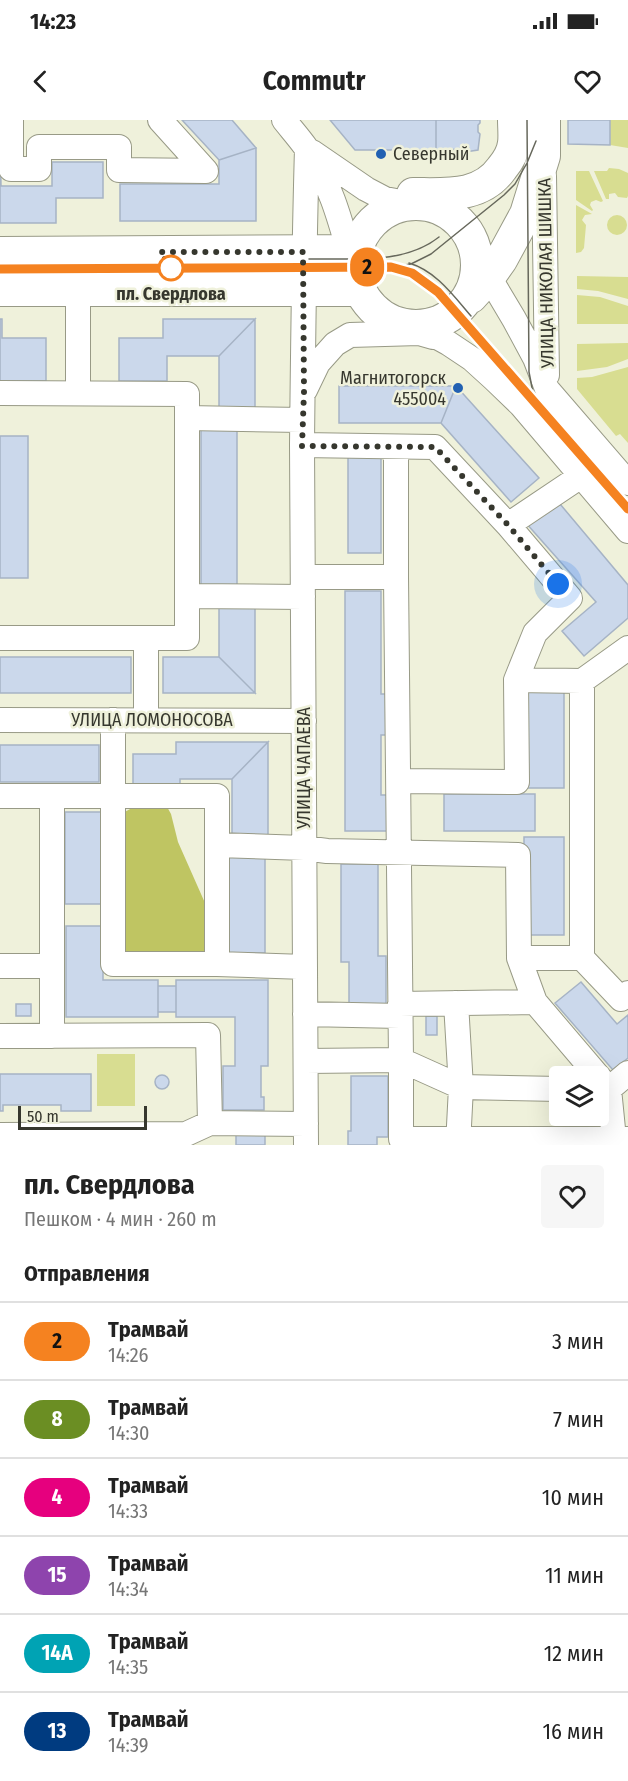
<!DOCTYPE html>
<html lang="ru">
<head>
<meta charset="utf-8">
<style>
  body { margin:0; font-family:"Fira Sans Condensed",sans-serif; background:#f6f6f6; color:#222; height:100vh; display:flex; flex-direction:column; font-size:22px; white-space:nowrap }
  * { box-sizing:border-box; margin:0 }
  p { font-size:20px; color:#767676 }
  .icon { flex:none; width:33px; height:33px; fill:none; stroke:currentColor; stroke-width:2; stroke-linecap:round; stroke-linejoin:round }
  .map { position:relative; height:1025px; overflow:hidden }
  .drawer { display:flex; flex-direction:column; background:#fff; flex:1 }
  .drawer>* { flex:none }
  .badge { padding:0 12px; border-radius:20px; font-size:21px; line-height:39px }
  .buttons { position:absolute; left:549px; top:946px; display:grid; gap:12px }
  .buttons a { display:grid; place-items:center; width:60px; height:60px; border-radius:6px; background:#fff; box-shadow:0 6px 24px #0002; font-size:30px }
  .scale { position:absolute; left:18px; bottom:15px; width:129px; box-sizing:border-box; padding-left:6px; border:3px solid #36372e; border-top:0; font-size:16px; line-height:21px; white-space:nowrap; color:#36372e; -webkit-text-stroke:4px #eff1db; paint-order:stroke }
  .you { position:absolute; width:30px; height:30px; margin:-15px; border:4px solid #fff; border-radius:50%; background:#1a73e8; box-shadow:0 0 0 9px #1a73e833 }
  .map>.badge { position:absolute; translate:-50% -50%; box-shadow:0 0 0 3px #fff }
  h2 { padding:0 24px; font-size:22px; line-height:54px }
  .round { display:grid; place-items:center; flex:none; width:63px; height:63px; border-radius:6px; background:#f6f6f6 }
  .headline { display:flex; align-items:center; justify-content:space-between; height:102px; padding:0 24px }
  h1 { font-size:28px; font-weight:700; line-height:45px }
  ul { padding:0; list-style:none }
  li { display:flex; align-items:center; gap:18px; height:78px; padding:0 24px; border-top:2px solid #e0e0e0 }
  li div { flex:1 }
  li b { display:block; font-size:22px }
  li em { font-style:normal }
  li .badge { min-width:66px; font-weight:700; text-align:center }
  .status { display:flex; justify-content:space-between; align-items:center; height:42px; padding:0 30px; background:#fff; direction:ltr }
  .status svg { height:16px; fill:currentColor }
  header { display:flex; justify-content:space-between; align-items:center; height:78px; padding:0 24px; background:#fff; font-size:27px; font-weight:700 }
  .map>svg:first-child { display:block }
</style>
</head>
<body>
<div class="status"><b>14:23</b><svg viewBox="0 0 49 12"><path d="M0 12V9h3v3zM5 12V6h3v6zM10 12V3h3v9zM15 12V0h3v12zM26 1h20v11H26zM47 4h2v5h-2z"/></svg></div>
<header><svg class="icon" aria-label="back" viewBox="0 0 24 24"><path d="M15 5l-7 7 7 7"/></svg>Commutr<svg class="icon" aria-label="heart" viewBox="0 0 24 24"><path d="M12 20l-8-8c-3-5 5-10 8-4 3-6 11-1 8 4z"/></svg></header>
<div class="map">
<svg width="628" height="1025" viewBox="0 0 628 1025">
  <rect width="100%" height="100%" fill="#eff1db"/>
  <path fill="#d8dd91" d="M 568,0 L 628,0 L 628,28 L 610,25 L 568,24 Z
    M 609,48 L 619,49 L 628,53 L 628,76 L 627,78 L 618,77 L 615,73 L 609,74 L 609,79 L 606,79 L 594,51 L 607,51 Z
    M 576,51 L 589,51 L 603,81 L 601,82 L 596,80 L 591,82 L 590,85 L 593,90 L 592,91 L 576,80 Z
    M 576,85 L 592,94 L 585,95 L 582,100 L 586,105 L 584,128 L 581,132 L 576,133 Z
    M607 105a10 10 0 1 1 20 0a10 10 0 1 1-20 0Z
    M 577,156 L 628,157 L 628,179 L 598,171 L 577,169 Z
    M 577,175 L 600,177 L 628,186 L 628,204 L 577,204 Z
    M 628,223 L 628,239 L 607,247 L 577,251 L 577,224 Z
    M 628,247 L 628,323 L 620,314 L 616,316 L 577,269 L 577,258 L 592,257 Z
    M 97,934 L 135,934 L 135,986 L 97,986 Z"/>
  <path fill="#bfc562" d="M 166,685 L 171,694 L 178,722 L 205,783 L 213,839 L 112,848 L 121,694 L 132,688 Z"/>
  <path fill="#cbd8eb" stroke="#a6b3c5" stroke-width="1.5" d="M 182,0 L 232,0 L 256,28 L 219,40 Z
    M 330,0 L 436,0 L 436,30 L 433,32 L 427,32 L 425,30 L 355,30 Z
    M 436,0 L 480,0 L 480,3 L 478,5 L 478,12 L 480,14 L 478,30 L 465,32 L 463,29 L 436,30 Z
    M 568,0 L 610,0 L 610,25 L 568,24 Z
    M 0,11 L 1,66 L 52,66 L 52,42 L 103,42 L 103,78 L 56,78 L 56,103 L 0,103 Z
    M 256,28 L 256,101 L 120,101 L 120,64 L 219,64 L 219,40 Z
    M 0,199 L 2,199 L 2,218 L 46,218 L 46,261 L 0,261 Z
    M 163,199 L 255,199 L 219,236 L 167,236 L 167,261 L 119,261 L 119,218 L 163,218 Z
    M 255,199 L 255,292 L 219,292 L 219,236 Z
    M 339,266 L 456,266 L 441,303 L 339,303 Z
    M 456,266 L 539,358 L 511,382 L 441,303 Z
    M 201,304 L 237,304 L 237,470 L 201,470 Z
    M 0,316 L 28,316 L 28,458 L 0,458 Z
    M 348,335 L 381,335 L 381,433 L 348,433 Z
    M 555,378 L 628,465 L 628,498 L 584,536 L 562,511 L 596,482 L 526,403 Z
    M 345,471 L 381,471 L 381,574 L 388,574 L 388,615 L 381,615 L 381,675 L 390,675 L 390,711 L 345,711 Z
    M 219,482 L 255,482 L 255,573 L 219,537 Z
    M 0,537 L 131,537 L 131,573 L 0,573 Z
    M 163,537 L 219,537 L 255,573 L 163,573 Z
    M 524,569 L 564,569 L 564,668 L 524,668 Z
    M 176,622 L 268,622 L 232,659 L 180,659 L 180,671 L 133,671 L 133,634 L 176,634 Z
    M 268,622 L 268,715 L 232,715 L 232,659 Z
    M 0,625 L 99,625 L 99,662 L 0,662 Z
    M 444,674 L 535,674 L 535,711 L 444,711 Z
    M 65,692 L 101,692 L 101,784 L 65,784 Z
    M 524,717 L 564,717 L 564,815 L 524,815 Z
    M 229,735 L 265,735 L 265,833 L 229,833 Z
    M 341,744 L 378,744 L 378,836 L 386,836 L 386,885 L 349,885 L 349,842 L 341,842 Z
    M 66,806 L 103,806 L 103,860 L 158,860 L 158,897 L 66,897 Z
    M 176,860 L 268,860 L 268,946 L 261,946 L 261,977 L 264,977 L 264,990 L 223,990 L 223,946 L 235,946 L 235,897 L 176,897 Z
    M 581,862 L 617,904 L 628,895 L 628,938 L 613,950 L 555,883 Z
    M 158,866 L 176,866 L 176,892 L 158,892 Z
    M 16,884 L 31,884 L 31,896 L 16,896 Z
    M 426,896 L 437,896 L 437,915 L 426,915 Z
    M 0,954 L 91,954 L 91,991 L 61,991 L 61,985 L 3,985 L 3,991 L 0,991 Z
    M155 962a7 7 0 1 1 14 0a7 7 0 1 1-14 0Z
    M 351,956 L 388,956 L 388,1017 L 377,1017 L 377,1025 L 348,1025 L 348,1011 L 351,1011 Z
    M 236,1011 L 265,1011 L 265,1025 L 236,1025 Z"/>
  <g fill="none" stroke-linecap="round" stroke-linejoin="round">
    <g stroke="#989a86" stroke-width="26">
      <path id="minor" d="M 11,0 L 11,49 L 39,49 L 39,27 L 119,27 L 119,50 L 206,51 L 160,0
        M 284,0 C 292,10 300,19 307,29 C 334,67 344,116 357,160
        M 312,32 L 366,69 L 385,79 L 412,84
        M 544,56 L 547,255
        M 476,135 L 514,199 L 535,238 L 547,269 L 628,363
        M 417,206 L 448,223 L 472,239 L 494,259 L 521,285 L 628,411
        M 305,270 L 318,243 L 335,224 L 350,215 L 419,213 L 433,217
        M 0,273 L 187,274 L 187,518 L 0,518
        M 78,273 L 78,171
        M 187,298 L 302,300
        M 302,325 L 435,327 L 508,405 L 570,478 L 535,513 L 516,560 L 582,561 L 628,528
        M 396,327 L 396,457
        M 508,405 L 581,356
        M 303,457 L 396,457 L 401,940 L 401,1019 L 628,1019
        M 187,476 L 303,477
        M 146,518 L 146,600
        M 582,561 L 582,838
        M 0,600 L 304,601
        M 113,600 L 113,844 L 217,844 L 305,847
        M 399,661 L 517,662 L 516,560
        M 0,676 L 217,676 L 217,844
        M 52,676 L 52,916
        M 217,725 L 304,728 L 327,731 L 518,735 L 519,838 L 582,838 L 621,879 L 628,873
        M 519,838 L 535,882
        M 0,846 L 51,846
        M 456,883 L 461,967 L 458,1025
        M 400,884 L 535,882 L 609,969 L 628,953
        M 305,894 L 400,896
        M 0,916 L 208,915 L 210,1003
        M 306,941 L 401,940 L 461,967 L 560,969
        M 598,969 L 609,969 L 614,1019
        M 0,1015 L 186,1014 L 210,1003 L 306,1004
        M 306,1025 L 302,325 C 303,227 304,128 307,29"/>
    </g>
    <g stroke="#989a86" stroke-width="34">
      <path id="major" d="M 413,74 C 446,74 481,78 502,48 C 507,42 513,32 514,23 C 515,16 514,7 514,0
        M355 145a61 61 0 1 1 122 0a61 61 0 1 1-122 0Z
        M 0,133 L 356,131
        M 0,170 L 360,170
        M 471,177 L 489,157 L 501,140 L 526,94 L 544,36 L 544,0"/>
    </g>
    <use href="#minor" stroke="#fff" stroke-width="24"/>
    <use href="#major" stroke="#fff" stroke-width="32"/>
    <path stroke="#67685c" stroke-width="1.5" d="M 527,0 L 529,252 L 534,278
      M 309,139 C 352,138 404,145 439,117
      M 409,143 C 436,151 453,175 471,196
      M 394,148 L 412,153 L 438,172 L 628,389
      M 0,149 L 391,147 L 411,144 L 431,134 L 504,75 L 515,64 L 527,43 L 536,21"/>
  </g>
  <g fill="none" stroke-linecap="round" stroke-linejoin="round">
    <g stroke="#fff" stroke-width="14">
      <path id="line" d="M 0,149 L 391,147 L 412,153 L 438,172 L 628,389"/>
    </g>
    <use href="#line" stroke="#f58220" stroke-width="9"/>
    <path stroke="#36372e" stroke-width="6" stroke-dasharray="0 10.8" d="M 171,148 L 160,132 L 303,132 L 304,272 L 302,326 L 435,327 L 508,405 L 558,464"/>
  </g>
  <g fill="#2261b2" stroke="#eff1db" stroke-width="2">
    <circle cx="381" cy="34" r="6"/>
    <circle cx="458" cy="268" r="6"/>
  </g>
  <circle fill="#fff" stroke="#f58220" stroke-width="3" cx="171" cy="148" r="12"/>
  <g text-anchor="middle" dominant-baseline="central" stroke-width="5" stroke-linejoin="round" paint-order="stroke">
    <g font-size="18" fill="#36372e" stroke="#eff1db" text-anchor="start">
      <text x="393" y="34">Северный</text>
      <text x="446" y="258" text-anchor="end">Магнитогорск<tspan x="446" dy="21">455004</tspan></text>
    </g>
    <g font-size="18" fill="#36372e" stroke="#eff1db">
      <text transform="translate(546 153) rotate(-91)">УЛИЦА НИКОЛАЯ ШИШКА</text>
      <text x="152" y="600">УЛИЦА ЛОМОНОСОВА</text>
      <text transform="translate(304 648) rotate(-90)">УЛИЦА ЧАПАЕВА</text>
    </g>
    <g font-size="18" font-weight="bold" fill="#36372e" stroke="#eff1db">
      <text x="171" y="174">пл. Свердлова</text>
    </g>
  </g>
</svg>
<div class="buttons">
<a><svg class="icon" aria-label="layers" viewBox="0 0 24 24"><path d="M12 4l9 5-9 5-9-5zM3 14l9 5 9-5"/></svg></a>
</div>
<div class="scale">50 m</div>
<div class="you" style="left:558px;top:464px"></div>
<b class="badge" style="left:367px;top:147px;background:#f58220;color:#111">2</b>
</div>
<section class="drawer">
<div class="headline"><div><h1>пл. Свердлова</h1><p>Пешком · 4 мин · 260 m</p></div><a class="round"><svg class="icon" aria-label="heart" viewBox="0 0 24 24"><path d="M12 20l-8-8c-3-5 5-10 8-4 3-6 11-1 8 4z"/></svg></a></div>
<h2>Отправления</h2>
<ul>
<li><span class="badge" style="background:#f58220;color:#111">2</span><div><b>Трамвай</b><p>14:26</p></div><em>3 мин</em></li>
<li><span class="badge" style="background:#6b8e23;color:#fff">8</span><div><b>Трамвай</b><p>14:30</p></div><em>7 мин</em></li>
<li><span class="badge" style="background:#e6007e;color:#fff">4</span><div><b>Трамвай</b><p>14:33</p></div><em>10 мин</em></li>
<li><span class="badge" style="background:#8e44ad;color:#fff">15</span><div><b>Трамвай</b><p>14:34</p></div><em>11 мин</em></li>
<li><span class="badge" style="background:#00a3b4;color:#fff">14А</span><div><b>Трамвай</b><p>14:35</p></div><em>12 мин</em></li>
<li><span class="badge" style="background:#003b80;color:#fff">13</span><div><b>Трамвай</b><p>14:39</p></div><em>16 мин</em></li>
</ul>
</section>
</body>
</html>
